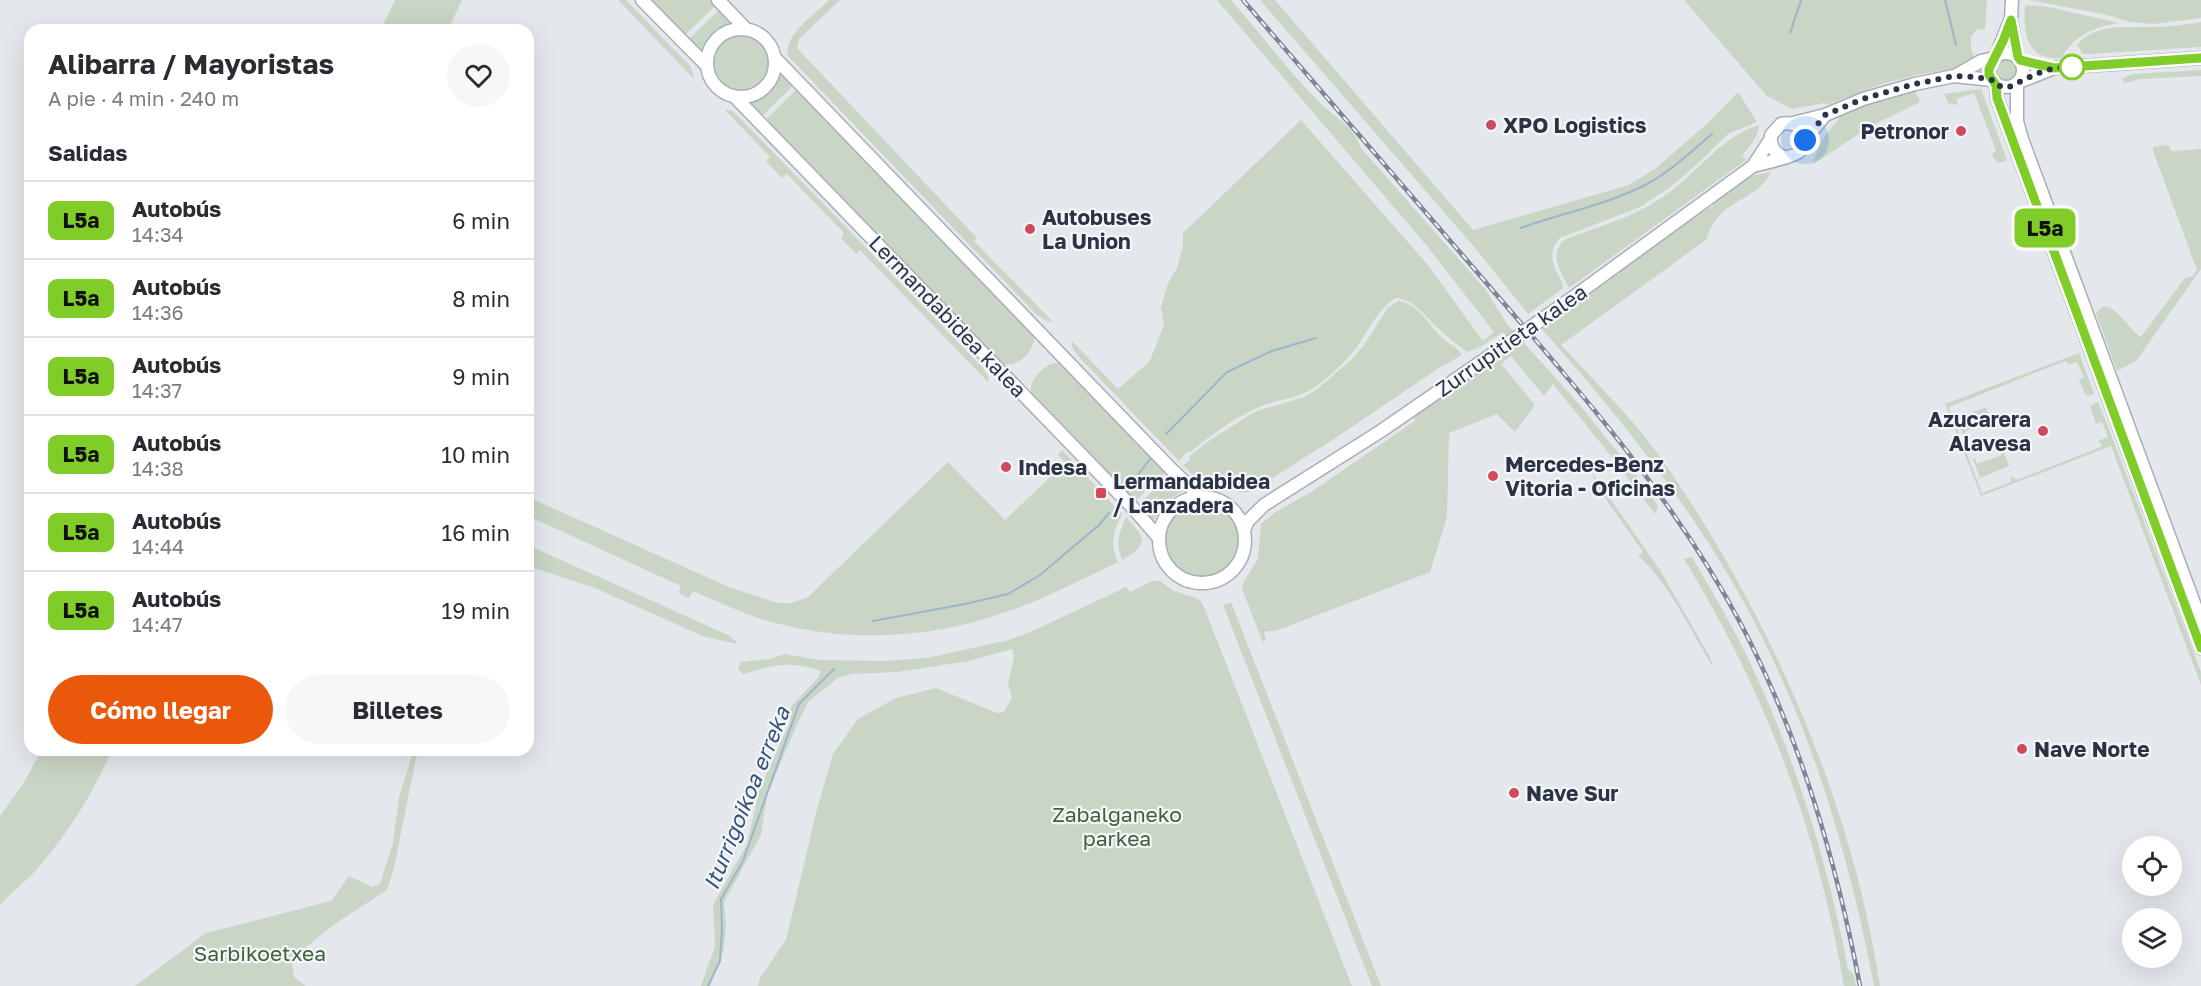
<!DOCTYPE html>
<html lang="es">
<head>
<meta charset="utf-8">
<style>
  body { margin:0; font-family:"Golos Text",sans-serif; background:#f7f7f7; color:#2b2b33; height:100vh; display:flex; flex-direction:column; font-size:22px; white-space:nowrap }
  * { box-sizing:border-box; margin:0 }
  p { font-size:20px; color:#7c7c81 }
  .icon { flex:none; width:33px; height:33px; fill:none; stroke:currentColor; stroke-width:2; stroke-linecap:round; stroke-linejoin:round }
  .map { position:relative; flex:1; overflow:hidden }
  .sheet { position:absolute; left:24px; top:24px; width:510px; height:732px; display:flex; flex-direction:column; background:#fff; border-radius:18px; box-shadow:0 6px 24px #0002 }
  .sheet>* { flex:none }
  .badge { padding:0 12px; border-radius:9px; font-size:21px; line-height:39px }
  .buttons { position:absolute; left:2122px; top:836px; display:grid; gap:12px }
  .buttons a { display:grid; place-items:center; width:60px; height:60px; border-radius:50%; background:#fff; box-shadow:0 6px 24px #0002; font-size:30px }
  .you { position:absolute; width:30px; height:30px; margin:-15px; border:4px solid #fff; border-radius:50%; background:#1a73e8; box-shadow:0 0 0 9px #1a73e833 }
  .map>.badge { position:absolute; translate:-50% -50%; box-shadow:0 0 0 3px #fff }
  h2 { padding:0 24px; font-size:22px; line-height:54px }
  .round { display:grid; place-items:center; flex:none; width:63px; height:63px; border-radius:32px; background:#f7f7f7 }
  .headline { display:flex; align-items:center; justify-content:space-between; height:102px; padding:0 24px }
  h1 { font-size:28px; font-weight:700; line-height:45px }
  .button { display:flex; gap:12px; margin-top:auto; padding:12px 24px }
  .button a { flex:1; height:69px; border-radius:36px; background:#ea580c; color:#fff; font-size:24px; font-weight:700; line-height:69px; text-align:center }
  .button a+a { background:#f7f7f7; color:#2b2b33 }
  ul { padding:0; list-style:none }
  li { display:flex; align-items:center; gap:18px; height:78px; padding:0 24px; border-top:2px solid #e1e1e2 }
  li div { flex:1 }
  li b { display:block; font-size:22px }
  li em { font-style:normal }
  li .badge { min-width:66px; font-weight:700; text-align:center }
  .map>svg:first-child { display:block }
</style>
</head>
<body>
<div class="map">
<svg width="2201" height="986" viewBox="0 0 2201 986">
  <rect width="100%" height="100%" fill="#e4e7ec"/>
  <path fill="#c9d6c5" d="M 395,0 L 462,0 L 448,30 L 381,30 Z
    M 618,0 L 626,0 L 691,67 L 694,79 Z
    M 649,0 L 711,0 L 716,5 L 684,36 Z
    M 829,0 L 840,0 L 799,39 L 797,48 L 977,238 L 974,241 L 1053,322 L 1046,321 L 1036,314 L 788,56 C 782,37 816,13 829,0 Z
    M 1217,0 L 1231,0 C 1261,34 1288,71 1320,103 C 1333,116 1356,128 1360,147 L 1485,289 L 1507,324 L 1579,404 L 1640,480 L 1658,506 L 1655,514 L 1611,456 L 1553,384 L 1544,396 L 1511,356 L 1501,364 L 1535,405 L 1515,432 L 1497,414 L 1449,433 L 1447,517 L 1430,572 L 1278,630 L 1264,632 L 1266,640 L 1263,642 L 1242,589 L 1243,583 L 1258,559 L 1261,524 L 1274,513 L 1311,492 L 1415,421 L 1414,417 L 1513,346 L 1503,332 L 1482,346 L 1468,352 C 1457,345 1447,337 1438,328 C 1424,315 1415,300 1396,298 C 1375,309 1363,345 1344,362 C 1332,374 1316,389 1300,395 C 1287,400 1272,401 1259,407 C 1234,418 1211,435 1190,452 L 1187,452 L 1179,461 L 1078,356 L 1072,347 L 1072,341 L 1118,389 L 1149,362 L 1155,348 L 1164,325 L 1161,307 L 1168,283 L 1177,268 L 1183,246 L 1183,233 L 1301,120 L 1427,264 L 1483,341 L 1494,332 L 1427,246 Z
    M 1260,0 L 1275,0 L 1473,230 L 1629,185 L 1655,169 L 1709,122 L 1738,92 L 1757,122 L 1728,134 L 1696,165 L 1669,188 L 1640,207 L 1560,238 C 1545,254 1555,268 1563,285 L 1562,289 L 1528,314 L 1476,249 Z
    M 1684,0 L 1987,0 L 1985,29 L 1977,30 L 1971,36 L 1971,49 L 1974,57 L 1953,69 L 1920,74 L 1882,84 L 1826,105 L 1824,103 L 1792,109 L 1767,96 Z
    M 2029,0 L 2201,0 L 2201,18 L 2153,24 L 2131,22 L 2103,14 Z
    M 2025,5 L 2048,7 L 2119,23 C 2091,28 2077,34 2061,58 C 2026,61 2023,32 2025,5 Z
    M 720,9 L 735,24 C 718,29 706,38 702,55 L 688,40 Z
    M 2201,22 L 2201,47 L 2089,54 L 2083,54 L 2077,45 C 2097,22 2127,28 2153,27 C 2170,27 2185,25 2201,22 Z
    M712 63a29 29 0 1 1 58 0a29 29 0 1 1-58 0Z
    M1995 71a12 12 0 1 1 24 0a12 12 0 1 1-24 0Z
    M 2201,70 L 2201,76 L 2140,79 L 2125,83 L 2121,79 L 2132,74 Z
    M 780,71 L 794,85 L 761,117 L 747,103 C 765,97 773,88 780,71 Z
    M 797,89 L 1034,335 C 1036,352 1015,371 999,362 L 765,121 Z
    M 1981,89 L 2007,160 L 1999,163 L 1995,160 L 1992,154 L 1996,151 L 1974,93 L 1956,99 L 1958,105 L 1948,103 L 1944,94 Z
    M 1915,90 L 1920,102 L 1871,126 L 1812,165 C 1818,148 1825,131 1839,120 L 1837,118 L 1870,103 Z
    M 724,109 L 733,111 L 983,368 L 988,376 L 989,383 L 860,250 L 856,254 L 841,238 L 844,233 L 787,174 L 782,178 L 766,161 L 770,157 Z
    M 1759,125 C 1757,139 1751,145 1742,155 L 1746,160 L 1569,288 C 1561,272 1547,253 1566,239 C 1598,227 1634,217 1663,197 C 1697,174 1720,137 1759,125 Z
    M 2168,145 L 2172,151 L 2201,149 L 2201,269 L 2136,361 L 2117,371 L 2096,313 C 2098,311 2100,308 2103,307 C 2114,303 2131,332 2141,337 L 2185,278 L 2193,276 L 2197,270 L 2153,151 L 2153,147 Z
    M 1771,172 C 1760,195 1736,198 1720,215 C 1713,222 1709,231 1706,240 L 1561,345 C 1588,374 1616,402 1641,432 C 1672,471 1699,514 1724,557 C 1800,689 1857,835 1880,986 L 1874,986 C 1847,843 1804,704 1730,578 C 1677,488 1611,407 1542,329 L 1576,304 L 1575,302 L 1664,238 L 1714,205 L 1713,203 L 1750,176 Z
    M 1398,301 C 1418,303 1428,324 1441,337 C 1448,343 1457,347 1462,355 L 1439,368 L 1334,439 L 1252,491 L 1244,493 L 1238,492 L 1221,483 L 1195,478 L 1183,465 L 1190,460 L 1189,457 L 1206,443 L 1254,412 L 1304,397 L 1317,389 L 1350,361 L 1364,345 L 1387,309 Z
    M 2079,353 L 2094,394 L 2088,396 L 2085,394 L 2079,380 L 2084,377 L 2077,362 L 2069,364 L 2065,361 L 1949,407 L 1982,493 L 2011,482 L 2011,476 L 2017,480 L 2103,446 L 2098,441 L 2108,437 L 2102,422 L 2096,424 L 2090,406 L 2098,402 L 2116,447 L 2201,672 L 2201,685 L 2111,446 L 1981,496 L 1945,404 Z
    M 1054,363 L 1060,363 L 1067,367 L 1167,471 L 1134,502 L 1033,398 C 1025,384 1041,367 1054,363 Z
    M 1986,407 L 1993,426 L 1991,426 L 1989,422 L 1965,431 L 1967,437 L 1964,438 L 1957,418 Z
    M 2002,448 L 2009,466 L 1980,478 L 1973,459 L 1975,458 L 1977,464 L 2002,455 L 2000,449 Z
    M 1062,450 L 1122,514 C 1114,530 1109,545 1118,562 C 1082,579 1047,598 1009,611 C 938,637 858,643 784,625 C 752,618 723,604 693,591 L 689,598 L 679,593 L 681,586 L 528,516 L 528,497 L 731,588 L 778,603 L 792,603 L 808,597 L 948,462 L 1005,520 L 1065,463 L 1058,455 Z
    M 1592,473 L 1660,570 L 1710,657 L 1713,667 C 1690,630 1671,586 1638,555 L 1643,552 L 1596,485 Z
    M 1170,474 L 1186,490 C 1170,497 1160,506 1153,522 L 1137,506 Z
    M1164 540a38 38 0 1 1 76 0a38 38 0 1 1-76 0Z
    M 1126,517 C 1146,538 1149,545 1122,560 C 1115,541 1119,535 1126,517 Z
    M 528,545 L 730,636 L 738,644 L 705,637 L 595,588 L 528,566 Z
    M 1692,557 C 1710,588 1729,620 1745,652 C 1794,753 1827,859 1848,969 L 1853,973 L 1856,986 L 1844,986 C 1817,829 1767,695 1684,559 Z
    M 1152,581 L 1160,581 L 1174,591 L 1196,598 L 1201,601 L 1204,607 L 1352,986 L 758,986 L 760,978 L 786,940 L 817,809 L 833,754 L 858,719 L 896,698 L 936,688 L 997,713 L 1004,712 L 1012,698 L 1008,684 L 1014,656 L 1012,649 L 969,661 L 897,672 L 852,674 L 838,678 L 809,701 L 798,722 L 767,795 L 761,835 L 724,902 L 726,925 L 724,949 L 710,986 L 701,986 L 715,946 L 713,905 L 747,844 L 760,788 L 790,722 L 790,709 L 795,702 L 817,679 L 821,671 C 789,660 774,665 743,674 L 738,669 L 741,662 L 770,659 L 785,654 L 818,660 L 886,661 L 927,658 L 1009,640 L 1037,629 L 1126,587 L 1130,592 Z
    M 1231,602 L 1381,986 L 1372,986 L 1223,605 Z
    M 42,750 L 112,750 C 94,791 72,827 43,862 C 31,877 14,890 0,905 L 0,816 L 23,784 Z
    M 414,750 L 420,750 L 416,758 L 394,868 L 387,890 L 336,923 L 305,948 L 292,964 L 294,977 L 306,986 L 135,986 L 206,933 L 331,901 L 349,876 L 372,887 L 380,884 L 393,843 L 399,797 Z"/>
  <g fill="none" stroke-linecap="round" stroke-linejoin="round">
    <path stroke="#9fb4cc" stroke-width="2" d="M 1945,0 L 1956,45
      M 1790,33 L 1801,0
      M 1521,228 C 1562,213 1606,205 1645,185 C 1670,172 1691,152 1712,134
      M 1166,434 L 1227,372 L 1272,351 L 1316,338
      M 1126,490 L 1151,458
      M 873,621 L 965,604 L 1008,594 L 1040,575 L 1099,525 L 1109,513
      M 708,986 L 720,961 L 722,929 L 721,899 L 743,861 L 799,704 L 834,669"/>
    <g stroke="#a9aeb7" stroke-width="15">
      <path id="secondary" d="M 642,0 L 707,66
        M 718,0 L 746,29
        M 2012,0 L 2011,20 L 2017,57
        M707 63a34 34 0 1 1 68 0a34 34 0 1 1-68 0Z
        M1989 70a17 17 0 1 1 34 0a17 17 0 1 1-34 0Z
        M 1996,56 L 2010,21
        M 775,58 L 1172,470 L 1201,497
        M 1955,76 L 1981,61 L 1994,58
        M 2019,82 L 2054,68 L 2201,58
        M 2017,84 L 2017,121 L 2022,139 L 2201,622
        M 1996,85 L 1997,98 L 2201,648
        M 734,96 L 1133,508 L 1159,538
        M 1793,123 L 1825,115 L 1863,99 L 1915,84 L 1954,76 L 1992,80
        M 1805,140 L 1825,115
        M 1753,166 L 1770,140
        M 1572,298 L 1753,166 C 1761,164 1796,156 1799,152 C 1815,138 1798,119 1781,124 L 1771,135 C 1770,146 1774,153 1784,157
        M1159 540a43 43 0 1 1 86 0a43 43 0 1 1-86 0Z
        M 1244,530 L 1248,521 L 1264,505 L 1381,431 L 1510,342"/>
    </g>
    <use href="#secondary" stroke="#fff" stroke-width="12"/>
    <g stroke="#7d8696" stroke-width="4.5">
      <path id="rail" d="M 1243,0 C 1327,98 1411,195 1495,293 C 1586,398 1677,503 1742,626 C 1801,740 1836,860 1860,986"/>
    </g>
    <use href="#rail" stroke="#f4f6f9" stroke-width="2" stroke-dasharray="7" stroke-linecap="butt"/>
    <g stroke="#a9aeb7" stroke-width="15" stroke-linecap="butt">
      <path id="secondary-bridge" d="M 1510,342 L 1572,298"/>
    </g>
    <use href="#secondary-bridge" stroke="#fff" stroke-width="12"/>
  </g>
  <g fill="none" stroke-linecap="round" stroke-linejoin="round">
    <g stroke="#fff" stroke-width="14">
      <path id="line" d="M 2201,58 L 2054,68 L 2020,60 L 2018,57 L 2011,20 L 2003,41 L 1989,69 L 1989,75 L 1996,85 L 1997,98 L 2201,648"/>
    </g>
    <use href="#line" stroke="#80cc28" stroke-width="9"/>
    <path stroke="#2b3445" stroke-width="6" stroke-dasharray="0 10.8" d="M 1805,140 L 1825,115 L 1863,99 L 1915,84 L 1954,76 L 1975,77 L 1992,80 L 1996,85 L 2007,88 L 2036,74 L 2054,68 L 2072,67"/>
  </g>
  <circle fill="#fff" stroke="#80cc28" stroke-width="3" cx="2072" cy="67" r="12"/>
  <g fill="#d1495b" stroke="#f4f6f9" stroke-width="2">
    <circle cx="1491" cy="125" r="6"/>
    <circle cx="1961" cy="131" r="6"/>
    <circle cx="1030" cy="229" r="6"/>
    <circle cx="2043" cy="431" r="6"/>
    <circle cx="1006" cy="467" r="6"/>
    <circle cx="1493" cy="476" r="6"/>
    <rect x="1095" y="487" width="12" height="12" rx="3"/>
    <circle cx="2022" cy="749" r="6"/>
    <circle cx="1514" cy="793" r="6"/>
  </g>
  <g text-anchor="middle" dominant-baseline="central" stroke-width="4.5" stroke-linejoin="round" paint-order="stroke">
    <g font-size="21" font-weight="bold" fill="#2b3445" stroke="#f4f6f9" text-anchor="start">
      <text x="1503" y="125">XPO Logistics</text>
      <text x="1949" y="131" text-anchor="end">Petronor</text>
      <text x="1042" y="217">Autobuses<tspan x="1042" dy="24">La Union</tspan></text>
      <text x="2031" y="419" text-anchor="end">Azucarera<tspan x="2031" dy="24">Alavesa</tspan></text>
      <text x="1505" y="464">Mercedes-Benz<tspan x="1505" dy="24">Vitoria - Oficinas</tspan></text>
      <text x="1018" y="467">Indesa</text>
      <text x="1113" y="481">Lermandabidea<tspan x="1113" dy="24">/ Lanzadera</tspan></text>
      <text x="2034" y="749">Nave Norte</text>
      <text x="1526" y="793">Nave Sur</text>
    </g>
    <g font-size="21" fill="#2b3445" stroke="#f4f6f9">
      <text transform="translate(948 316) rotate(46)">Lermandabidea kalea</text>
      <text transform="translate(1511 340) rotate(-35)">Zurrupitieta kalea</text>
    </g>
    <g font-size="21" fill="#3f6138" stroke="#f4f6f9">
      <text x="1117" y="814">Zabalganeko<tspan x="1117" dy="24">parkea</tspan></text>
      <text x="260" y="953">Sarbikoetxea</text>
    </g>
    <g font-size="22" font-style="italic" fill="#34527a" stroke="#f4f6f9">
      <text transform="translate(746 798) rotate(-68)">Iturrigoikoa erreka</text>
    </g>
  </g>
</svg>
<div class="buttons">
<a><svg class="icon" aria-label="locate" viewBox="0 0 24 24"><circle cx="12" cy="12" r="6"/><path d="M12 2v4M12 18v4M2 12h4M18 12h4"/></svg></a>
<a><svg class="icon" aria-label="layers" viewBox="0 0 24 24"><path d="M12 4l9 5-9 5-9-5zM3 14l9 5 9-5"/></svg></a>
</div>
<div class="you" style="left:1805px;top:140px"></div>
<b class="badge" style="left:2045px;top:228px;background:#80cc28;color:#111">L5a</b>
<section class="sheet">
<div class="headline"><div><h1>Alibarra / Mayoristas</h1><p>A pie · 4 min · 240 m</p></div><a class="round"><svg class="icon" aria-label="heart" viewBox="0 0 24 24"><path d="M12 20l-8-8c-3-5 5-10 8-4 3-6 11-1 8 4z"/></svg></a></div>
<h2>Salidas</h2>
<ul>
<li><span class="badge" style="background:#80cc28;color:#111">L5a</span><div><b>Autobús</b><p>14:34</p></div><em>6 min</em></li>
<li><span class="badge" style="background:#80cc28;color:#111">L5a</span><div><b>Autobús</b><p>14:36</p></div><em>8 min</em></li>
<li><span class="badge" style="background:#80cc28;color:#111">L5a</span><div><b>Autobús</b><p>14:37</p></div><em>9 min</em></li>
<li><span class="badge" style="background:#80cc28;color:#111">L5a</span><div><b>Autobús</b><p>14:38</p></div><em>10 min</em></li>
<li><span class="badge" style="background:#80cc28;color:#111">L5a</span><div><b>Autobús</b><p>14:44</p></div><em>16 min</em></li>
<li><span class="badge" style="background:#80cc28;color:#111">L5a</span><div><b>Autobús</b><p>14:47</p></div><em>19 min</em></li>
</ul>
<div class="button"><a>Cómo llegar</a><a>Billetes</a></div>
</section>
</div>
</body>
</html>
